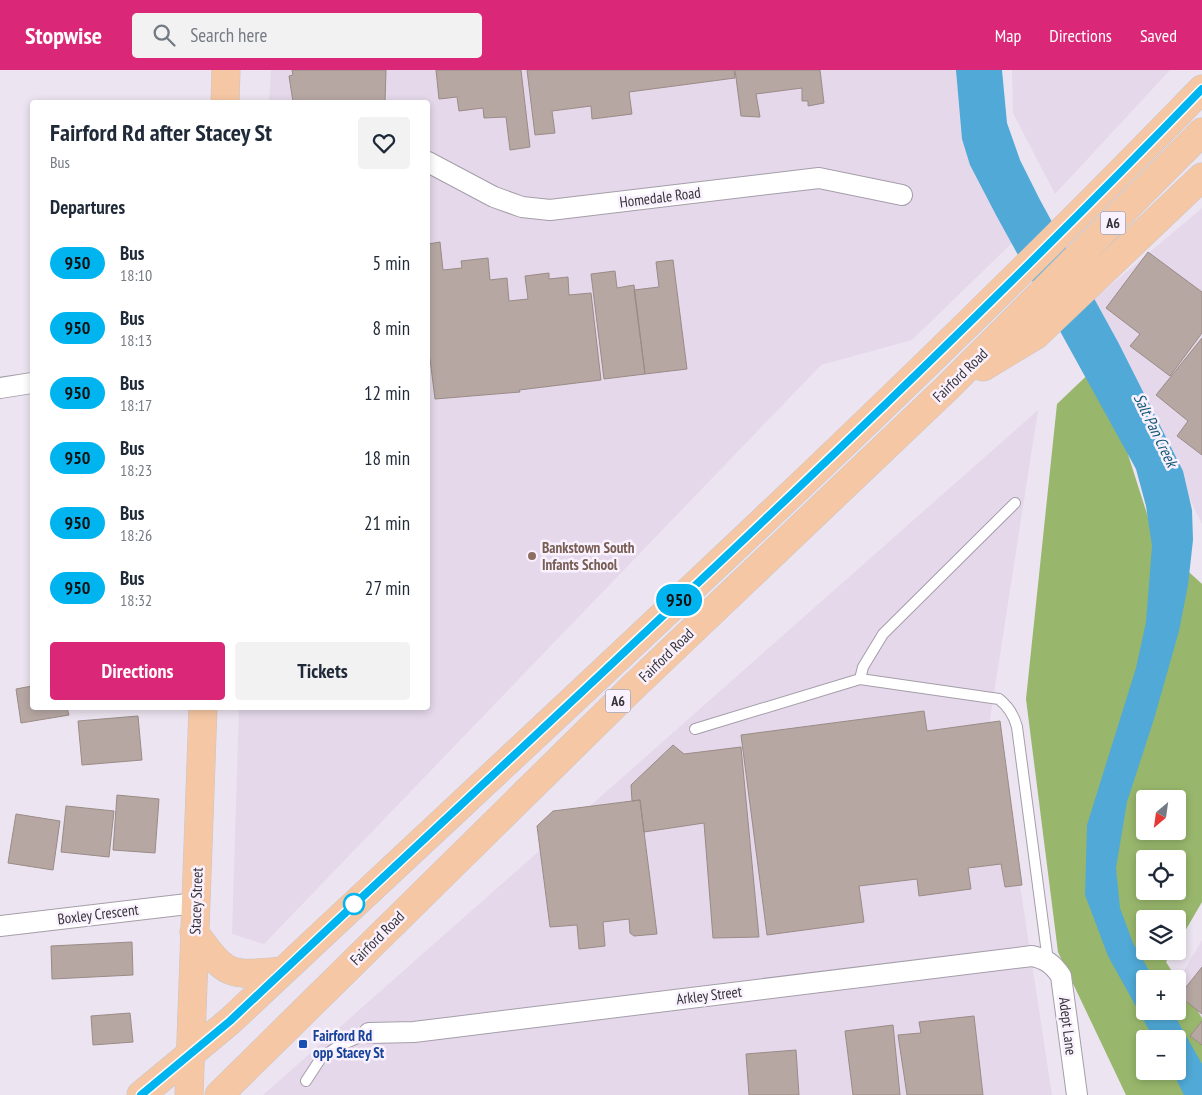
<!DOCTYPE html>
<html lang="en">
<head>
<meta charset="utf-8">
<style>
  body { margin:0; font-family:"PT Sans Narrow",sans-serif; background:#f2f2f3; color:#1f2937; height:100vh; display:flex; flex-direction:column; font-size:19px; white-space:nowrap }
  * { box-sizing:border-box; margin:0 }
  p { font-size:16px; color:#747a83 }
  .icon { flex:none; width:28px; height:28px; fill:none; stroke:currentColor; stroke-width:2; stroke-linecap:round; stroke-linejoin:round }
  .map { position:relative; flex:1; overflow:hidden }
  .side { position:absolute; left:30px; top:30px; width:400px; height:610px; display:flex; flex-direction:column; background:#fff; border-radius:5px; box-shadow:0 2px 8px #0003 }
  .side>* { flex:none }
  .badge { padding:0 10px; border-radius:16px; font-size:18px; line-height:32px }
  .needle { width:32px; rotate:209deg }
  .controls { position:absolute; left:1136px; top:720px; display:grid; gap:10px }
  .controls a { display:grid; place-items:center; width:50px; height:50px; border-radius:5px; background:#fff; box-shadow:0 2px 8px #0003; font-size:25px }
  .map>.badge { position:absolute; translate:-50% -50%; box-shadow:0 0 0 2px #fff }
  h2 { padding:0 20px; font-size:19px; line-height:45px }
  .round { display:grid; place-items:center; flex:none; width:52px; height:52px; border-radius:5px; background:#f2f2f3 }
  .headline { display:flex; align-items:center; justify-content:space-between; height:85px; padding:0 20px }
  h1 { font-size:24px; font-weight:800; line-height:38px }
  .primary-button { display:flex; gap:10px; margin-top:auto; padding:10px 20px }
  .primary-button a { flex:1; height:58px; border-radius:5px; background:#db2777; color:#fff; font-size:20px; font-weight:800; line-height:58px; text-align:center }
  .primary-button a+a { background:#f2f2f3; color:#1f2937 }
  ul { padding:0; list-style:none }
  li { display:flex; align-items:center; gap:15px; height:65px; padding:0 20px }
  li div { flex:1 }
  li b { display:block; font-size:19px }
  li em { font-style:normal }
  li .badge { min-width:55px; font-weight:700; text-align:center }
  header { display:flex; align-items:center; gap:30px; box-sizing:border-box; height:70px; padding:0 25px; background:#db2777; color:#fff }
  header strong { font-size:24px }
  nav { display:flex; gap:28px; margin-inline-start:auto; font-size:18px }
  .search { width:350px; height:45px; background:#f2f2f3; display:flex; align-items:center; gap:12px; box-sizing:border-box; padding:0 18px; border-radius:5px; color:#747a83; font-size:19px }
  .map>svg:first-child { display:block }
</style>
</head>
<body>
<header>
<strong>Stopwise</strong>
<div class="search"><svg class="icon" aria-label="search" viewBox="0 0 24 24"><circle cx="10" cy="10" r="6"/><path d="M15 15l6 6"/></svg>Search here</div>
<nav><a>Map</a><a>Directions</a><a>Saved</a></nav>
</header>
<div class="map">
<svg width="1202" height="1025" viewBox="0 0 1202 1025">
  <rect width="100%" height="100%" fill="#ece4f0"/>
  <path fill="#e4d8ea" d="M 271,0 L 962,0 L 1015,170 L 912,270 L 821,295 L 264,874 L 232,864 L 239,638 L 428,638 L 428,32 L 269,32 Z
    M 1012,0 L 1170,0 L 1055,124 L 1013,43 Z
    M 1202,138 L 1202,454 L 1092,231 Z
    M 1038,340 L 990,649 L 1018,802 L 1052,1025 L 263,1025 Z
    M 1202,870 L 1202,981 L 1178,911 Z"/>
  <path fill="#98b76c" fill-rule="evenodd" d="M 1099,294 L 1156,472 L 1202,514 L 1202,832 L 1178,873 L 1178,849 L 1145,849 L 1145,881 L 1172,881 L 1166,892 L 1177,909 L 1145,909 L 1145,941 L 1178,941 L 1178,910 L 1202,948 L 1202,1025 L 1126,1025 L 1058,882 L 1026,629 L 1057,334 ZM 1145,729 L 1178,729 L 1178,761 L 1145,761 ZM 1145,789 L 1178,789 L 1178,821 L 1145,821 ZM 1145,969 L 1178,969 L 1178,1001 L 1145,1001 Z"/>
  <path fill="#50a9d6" d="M 956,0 L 1002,0 L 1007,53 L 1020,90 L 1040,130 L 1118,272 L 1183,401 L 1192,440 L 1193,470 L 1188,515 L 1179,561 L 1154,649 L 1127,732 L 1116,798 L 1120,838 L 1133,873 L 1154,909 L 1145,909 L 1145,941 L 1172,941 L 1202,994 L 1202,1025 L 1184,1025 L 1172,1001 L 1178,1001 L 1178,969 L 1154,969 L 1108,886 L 1085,825 L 1087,755 L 1136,598 L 1146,552 L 1152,476 L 1146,436 L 1136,399 L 996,145 L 970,95 L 962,69 Z"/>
  <path fill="#b6a7a3" stroke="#9a8b87" d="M 292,0 L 386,0 L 385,32 L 293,32 L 289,6 L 293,5 Z
    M 436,0 L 521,0 L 530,77 L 510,80 L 506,47 L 484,48 L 483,38 L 459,41 L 457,27 L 439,29 Z
    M 527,0 L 734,0 L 735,8 L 629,22 L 632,44 L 592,49 L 591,36 L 552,41 L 555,63 L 535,65 Z
    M 735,0 L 820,0 L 824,33 L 808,36 L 808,31 L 802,31 L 802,18 L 756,24 L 760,47 L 741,46 Z
    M 440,172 L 443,200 L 462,198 L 461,191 L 488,188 L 490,210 L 507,208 L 509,231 L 528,229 L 525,206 L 549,203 L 549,209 L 568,207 L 569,225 L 591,223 L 601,310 L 519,320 L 520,322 L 435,329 L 430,289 L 428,289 L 428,174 Z
    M 1148,182 L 1202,222 L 1202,263 L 1170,306 L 1130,276 L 1140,264 L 1106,238 Z
    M 673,190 L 687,299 L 645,304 L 634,220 L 659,217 L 656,192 Z
    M 615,201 L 617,218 L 634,215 L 645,304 L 604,309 L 591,204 Z
    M 1202,268 L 1202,385 L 1177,366 L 1188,351 L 1156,325 Z
    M 32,616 L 32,638 L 67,638 L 69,645 L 21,653 L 16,619 Z
    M 924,641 L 927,661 L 1000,651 L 1022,815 L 1005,817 L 1001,794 L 968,798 L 971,819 L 919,826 L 917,809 L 859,816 L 864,852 L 767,865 L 741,665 Z
    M 138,646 L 142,690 L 82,695 L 78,651 Z
    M 673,675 L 684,684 L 741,677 L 759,867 L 713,868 L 704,753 L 644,762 L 640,730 L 632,731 L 631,715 Z
    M 117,725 L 159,729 L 155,783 L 113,780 Z
    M 640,730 L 657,864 L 634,866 L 630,863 L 629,849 L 603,852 L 605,876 L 579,879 L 577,855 L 550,857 L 537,756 L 553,741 Z
    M 66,736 L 114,741 L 109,787 L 61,782 Z
    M 16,744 L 60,751 L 53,800 L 8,793 Z
    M 132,872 L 133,905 L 52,909 L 51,876 Z
    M 1202,897 L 1202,944 L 1179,926 Z
    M 130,943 L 133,972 L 93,975 L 91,946 Z
    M 974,946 L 983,1025 L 907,1025 L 898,965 L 921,963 L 919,952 Z
    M 1202,951 L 1202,975 L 1190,966 Z
    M 893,955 L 900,1025 L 853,1025 L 845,961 Z
    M 796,980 L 799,1025 L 749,1025 L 746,984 Z"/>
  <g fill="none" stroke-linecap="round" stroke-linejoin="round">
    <g stroke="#a59ea9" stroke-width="12">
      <path id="service" d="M 860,609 L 863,597 L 883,564 L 1015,433
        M 695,659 L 860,609 L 999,629 C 1009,637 1014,645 1017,657 L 1048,891
        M 306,1011 L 321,988 L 337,977 L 369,963"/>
    </g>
    <g stroke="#a59ea9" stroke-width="22">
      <path id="minor" d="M 428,92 L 494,127 L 522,137 L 550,140 L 819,108 L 902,125
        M 0,318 L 32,313
        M 0,856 L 196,833
        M 369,963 L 414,962 L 1032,886 C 1046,889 1053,894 1061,906 L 1077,1025"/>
    </g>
    <g stroke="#c7c6c7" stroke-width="29">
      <path id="trunk" d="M 225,32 L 226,0
        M 983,297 L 1036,265 L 1202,107
        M 194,862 C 227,907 228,906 283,901
        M 141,1025 L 230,951 C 557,643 890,341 1202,19
        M 189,1025 L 203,638
        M 219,1025 L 631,619 L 948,317 L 1202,62"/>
    </g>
    <use href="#service" stroke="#fff" stroke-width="10"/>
    <use href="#minor" stroke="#fff" stroke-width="20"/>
    <use href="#trunk" stroke="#f6c7a4" stroke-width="28"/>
  </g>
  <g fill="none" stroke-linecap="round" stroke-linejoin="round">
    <g stroke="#fff" stroke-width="11">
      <path id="line" d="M 141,1025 L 230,951 C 557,643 890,342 1202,19"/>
    </g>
    <use href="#line" stroke="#00b5ef" stroke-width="8"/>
  </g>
  <circle fill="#8d6e63" stroke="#f9f1fd" stroke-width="2" cx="532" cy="486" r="5"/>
  <circle fill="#fff" stroke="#00b5ef" stroke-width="2.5" cx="354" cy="834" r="10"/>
  <rect fill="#1a4fb4" stroke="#f9f1fd" stroke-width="2" x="298" y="969" width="10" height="10" rx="2.5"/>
  <g text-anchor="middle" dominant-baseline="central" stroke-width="5" stroke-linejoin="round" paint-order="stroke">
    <g fill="#f9f1fd" stroke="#706c73" stroke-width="1">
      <rect x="1100.5" y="141.5" width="25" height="23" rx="4"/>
      <rect x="605.5" y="619.5" width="25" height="23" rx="4"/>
    </g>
    <g font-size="14" font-weight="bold" fill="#363338">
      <text x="1113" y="153">A6</text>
      <text x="618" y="631">A6</text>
    </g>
    <g font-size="15" fill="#363338" stroke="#f9f1fd">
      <text transform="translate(660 127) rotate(-7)">Homedale Road</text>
      <text transform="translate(960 305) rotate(-44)">Fairford Road</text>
      <text transform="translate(666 585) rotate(-44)">Fairford Road</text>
      <text transform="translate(196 831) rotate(-88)">Stacey Street</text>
      <text transform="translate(98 844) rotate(-7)">Boxley Crescent</text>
      <text transform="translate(377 868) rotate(-45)">Fairford Road</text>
      <text transform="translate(709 925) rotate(-7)">Arkley Street</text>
      <text transform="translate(1068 956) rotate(83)">Adept Lane</text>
    </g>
    <g font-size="15" font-weight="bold" fill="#785e54" stroke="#f9f1fd" text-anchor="start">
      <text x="542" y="477">Bankstown South<tspan x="542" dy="17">Infants School</tspan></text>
    </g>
    <g font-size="15" font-weight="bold" fill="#164399" stroke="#f9f1fd" text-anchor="start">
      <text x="313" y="965">Fairford Rd<tspan x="313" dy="17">opp Stacey St</tspan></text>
    </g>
    <g font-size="16" font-style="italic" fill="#165b7a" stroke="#f9f1fd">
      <text transform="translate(1156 360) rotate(64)">Salt Pan Creek</text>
    </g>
  </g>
</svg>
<div class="controls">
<a><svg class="needle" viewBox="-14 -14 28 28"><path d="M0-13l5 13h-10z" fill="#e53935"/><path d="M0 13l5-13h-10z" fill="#747a83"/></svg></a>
<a><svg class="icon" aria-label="locate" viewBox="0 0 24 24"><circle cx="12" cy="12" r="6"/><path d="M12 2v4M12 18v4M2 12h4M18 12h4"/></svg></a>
<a><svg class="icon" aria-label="layers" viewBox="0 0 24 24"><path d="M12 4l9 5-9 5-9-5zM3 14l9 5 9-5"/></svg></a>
<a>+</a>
<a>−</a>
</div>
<b class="badge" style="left:679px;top:530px;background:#00b5ef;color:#111">950</b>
<section class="side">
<div class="headline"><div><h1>Fairford Rd after Stacey St</h1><p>Bus</p></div><a class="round"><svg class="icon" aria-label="heart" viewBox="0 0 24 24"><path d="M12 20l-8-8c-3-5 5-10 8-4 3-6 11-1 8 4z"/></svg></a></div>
<h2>Departures</h2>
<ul>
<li><span class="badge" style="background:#00b5ef;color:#111">950</span><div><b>Bus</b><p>18:10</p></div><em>5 min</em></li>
<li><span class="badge" style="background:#00b5ef;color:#111">950</span><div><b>Bus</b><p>18:13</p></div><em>8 min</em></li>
<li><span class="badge" style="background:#00b5ef;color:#111">950</span><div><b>Bus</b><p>18:17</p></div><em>12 min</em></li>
<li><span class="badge" style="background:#00b5ef;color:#111">950</span><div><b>Bus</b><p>18:23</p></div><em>18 min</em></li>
<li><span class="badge" style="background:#00b5ef;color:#111">950</span><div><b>Bus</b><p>18:26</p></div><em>21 min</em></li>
<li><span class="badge" style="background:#00b5ef;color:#111">950</span><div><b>Bus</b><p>18:32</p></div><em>27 min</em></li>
</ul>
<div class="primary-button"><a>Directions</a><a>Tickets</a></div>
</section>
</div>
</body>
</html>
